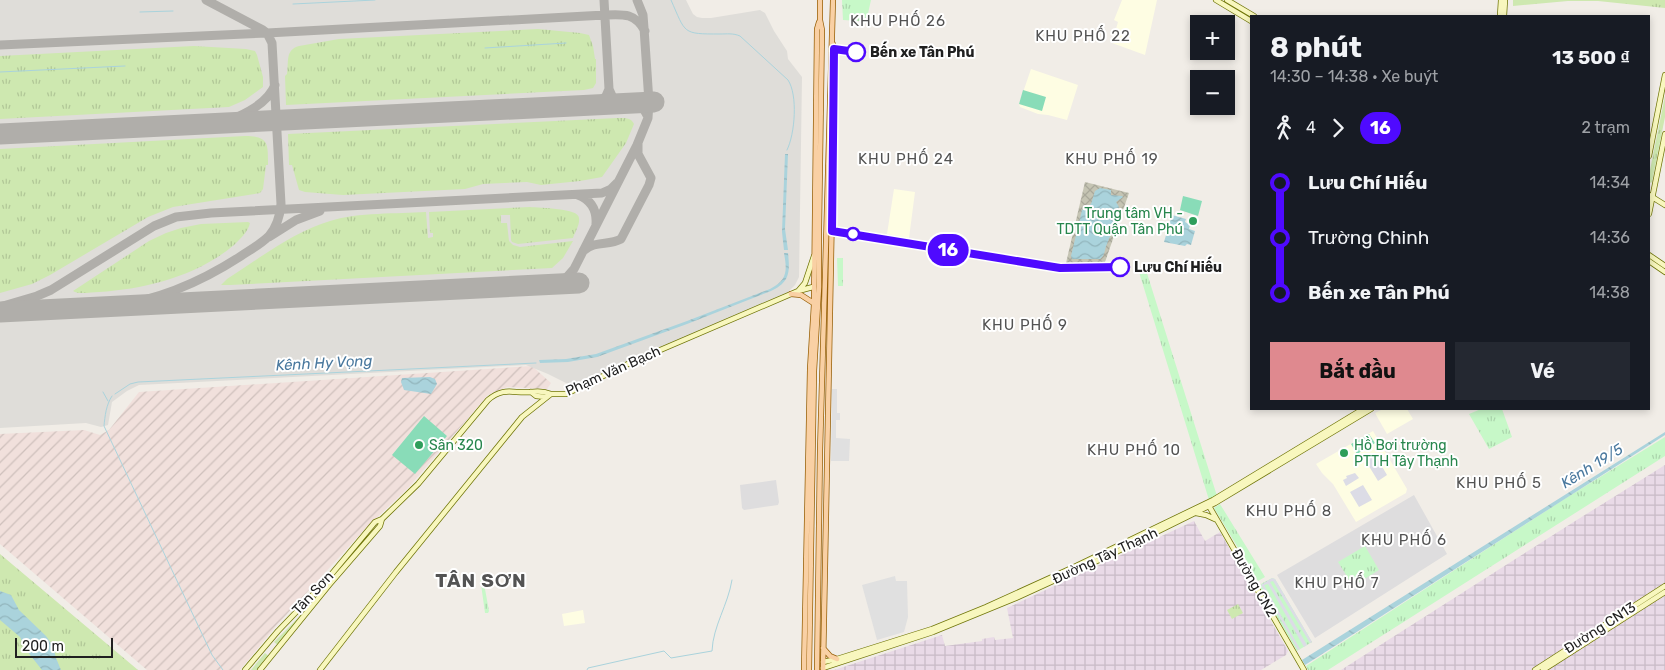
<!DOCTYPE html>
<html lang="vi">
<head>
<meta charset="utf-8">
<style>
  body { margin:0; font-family:Rubik,sans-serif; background:#242831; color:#f1f3f6; height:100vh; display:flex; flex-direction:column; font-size:19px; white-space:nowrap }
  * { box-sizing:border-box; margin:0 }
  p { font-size:16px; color:#9ea1a6 }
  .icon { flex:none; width:28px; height:28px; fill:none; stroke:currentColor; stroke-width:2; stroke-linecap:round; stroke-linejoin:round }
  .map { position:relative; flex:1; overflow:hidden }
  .drawer { position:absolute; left:1250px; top:15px; width:400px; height:395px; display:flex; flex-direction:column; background:#171b24; border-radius:0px; box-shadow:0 2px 8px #0003 }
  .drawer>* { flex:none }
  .badge { padding:0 10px; border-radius:16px; font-size:18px; line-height:32px }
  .fabs { position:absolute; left:1190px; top:15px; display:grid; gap:10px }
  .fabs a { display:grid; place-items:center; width:45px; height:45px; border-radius:0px; background:#171b24; box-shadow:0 2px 8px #0003; font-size:25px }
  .scale { position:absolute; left:15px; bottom:12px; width:98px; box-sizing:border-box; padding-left:5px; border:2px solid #202020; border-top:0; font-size:14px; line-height:18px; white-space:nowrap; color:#202020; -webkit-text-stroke:4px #fff; paint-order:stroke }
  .map>.badge { position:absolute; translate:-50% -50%; box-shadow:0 0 0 2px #fff }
  .legs { display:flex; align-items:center; gap:8px; height:55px; padding:0 20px; font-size:16px }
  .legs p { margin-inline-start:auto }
  .headline { display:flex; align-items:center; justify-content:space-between; height:85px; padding:0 20px }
  h1 { font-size:28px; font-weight:700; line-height:38px }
  .cta { display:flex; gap:10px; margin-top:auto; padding:10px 20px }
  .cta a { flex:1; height:58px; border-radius:0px; background:#df898f; color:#111; font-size:20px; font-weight:700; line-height:58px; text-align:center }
  .cta a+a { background:#242831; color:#f1f3f6 }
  ul { padding:0 20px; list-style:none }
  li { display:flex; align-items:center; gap:18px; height:55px; font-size:19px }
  li i { display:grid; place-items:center; width:8px; height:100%; margin:0 6px; background:currentColor }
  li i::after { content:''; width:12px; height:12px; margin:-6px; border:4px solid; border-radius:50%; background:#171b24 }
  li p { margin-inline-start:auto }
  li:first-child i { background:linear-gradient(#0000 50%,currentColor 0) }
  li:last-child i { background:linear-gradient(currentColor 50%,#0000 0) }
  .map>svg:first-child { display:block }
</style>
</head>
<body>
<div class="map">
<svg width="1665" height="670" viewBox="0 0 1665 670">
  <defs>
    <pattern id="industrial-grid" width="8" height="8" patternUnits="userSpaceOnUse" patternTransform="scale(1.25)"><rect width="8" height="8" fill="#e9dae7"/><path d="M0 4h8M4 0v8" fill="none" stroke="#c8bbc6"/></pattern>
    <pattern id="military-furrows" width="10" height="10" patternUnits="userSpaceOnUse" patternTransform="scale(1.25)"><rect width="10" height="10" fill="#f1e0dc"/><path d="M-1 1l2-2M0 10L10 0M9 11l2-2" fill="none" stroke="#cec0bc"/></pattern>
    <pattern id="construction-cross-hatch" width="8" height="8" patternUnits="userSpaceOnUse" patternTransform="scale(1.25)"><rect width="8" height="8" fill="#c5c4b3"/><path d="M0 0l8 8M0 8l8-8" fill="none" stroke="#a9a89a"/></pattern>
    <pattern id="grass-tufts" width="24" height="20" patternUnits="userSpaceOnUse" patternTransform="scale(1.25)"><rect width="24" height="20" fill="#cee8b0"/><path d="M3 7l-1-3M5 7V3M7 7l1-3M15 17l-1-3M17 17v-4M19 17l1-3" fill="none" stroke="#b1c797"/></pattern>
    <pattern id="park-tufts" width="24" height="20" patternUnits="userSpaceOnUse" patternTransform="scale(1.25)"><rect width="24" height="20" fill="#c7f8c8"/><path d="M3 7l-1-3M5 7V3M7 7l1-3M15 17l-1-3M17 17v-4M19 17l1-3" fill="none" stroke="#abd4ac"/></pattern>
    <pattern id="water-waves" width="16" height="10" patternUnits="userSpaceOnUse" patternTransform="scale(1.25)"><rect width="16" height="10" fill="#aad3dc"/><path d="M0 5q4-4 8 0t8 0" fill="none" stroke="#92b5bc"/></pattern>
  </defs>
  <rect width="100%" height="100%" fill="#f1ede7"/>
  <path fill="#deddde" d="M 776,480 L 779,502 L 778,505 L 744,510 L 742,508 L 740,485 Z
    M 1414,495 L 1447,554 L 1315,638 L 1277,575 Z"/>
  <path fill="url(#industrial-grid)" d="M 1665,465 L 1665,670 L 1341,670 L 1572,523 Z
    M 1194,521 L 1205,541 L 1220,532 L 1288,651 L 1286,655 L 1261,670 L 834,670 L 942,635 L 945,646 L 982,641 L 982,639 L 994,637 L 995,640 L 1013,638 L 1007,608 Z"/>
  <path fill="#fefde3" d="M 1122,0 L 1157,0 L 1145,55 L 1112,43 L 1118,22 L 1114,20 Z
    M 1031,69 L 1078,85 L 1067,120 L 1048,115 L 1038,114 L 1020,107 L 1019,104 Z
    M 894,189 L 915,192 L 909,238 L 887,234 Z
    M 1383,409 L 1407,409 L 1413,419 L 1387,434 L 1375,413 Z
    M 1373,431 L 1407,489 L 1406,493 L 1356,522 L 1333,484 L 1322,473 L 1316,464 Z
    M 583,610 L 585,623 L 564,626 L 562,614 Z"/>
  <path fill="url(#military-furrows)" d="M 532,366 L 551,383 L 547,389 L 507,387 L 488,395 L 408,488 L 365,529 L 276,626 L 240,670 L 147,670 L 0,544 L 0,434 L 84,430 L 100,435 L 109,430 L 139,392 Z"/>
  <path fill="#dfddd9" d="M 0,0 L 686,0 L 693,14 L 697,17 L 702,18 L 711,18 L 760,10 L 765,13 L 774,31 L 787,51 L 788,59 L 802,77 L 799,277 L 795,285 L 786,294 L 572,386 L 548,374 L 526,365 L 139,385 L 127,391 L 112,402 L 108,425 L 101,427 L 86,423 L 0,428 Z"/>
  <path fill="url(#construction-cross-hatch)" d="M 1085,182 L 1129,193 L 1105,262 L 1066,263 Z"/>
  <path fill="url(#grass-tufts)" d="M 1513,0 L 1665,0 L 1665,8 L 1598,1 L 1568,1 L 1513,6 Z
    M 538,29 L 580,33 L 589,35 L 593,46 L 595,59 L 596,59 L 596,83 L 593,88 L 584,90 L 286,105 L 285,76 L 287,74 C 289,61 285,50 299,46 L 339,39 Z
    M 194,46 L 246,49 L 255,51 L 257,55 L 263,77 L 263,87 L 245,100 L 229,107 L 0,119 L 0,56 Z
    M 1665,96 L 1665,117 L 1652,182 L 1650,183 L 1649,175 Z
    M 618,118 C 624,118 631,117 634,124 L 626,143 L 602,177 L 580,181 L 541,185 L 527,182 L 483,184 L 465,189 L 343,195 L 305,192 L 299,190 L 292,165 L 289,165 L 288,134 Z
    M 245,136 C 269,136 268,144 268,165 L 266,165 L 263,189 L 260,193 L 173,207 L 148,217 L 50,275 L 32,284 L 0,293 L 0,149 Z
    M 530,207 C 540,208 579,208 579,218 C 580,225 575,232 573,238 L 518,244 L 512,242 L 511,240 L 510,215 L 501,215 L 501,223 L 507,223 L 509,241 L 513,245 L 520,247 L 573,241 L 563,258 L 552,268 L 230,285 L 221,285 L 227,279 C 260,258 293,232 330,221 C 359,212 396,214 426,212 L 428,238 L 433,237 L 433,233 L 430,233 L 429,212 Z
    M 248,222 L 250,223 C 248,232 240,239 234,245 C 197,276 146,289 99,292 C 91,292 79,295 73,291 L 149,241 L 166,233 L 181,228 L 201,224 Z
    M 0,554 L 138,670 L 0,670 Z
    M 312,604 L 279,646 L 274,642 Z
    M 1238,604 L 1243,613 L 1232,619 L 1227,610 Z
    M 265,653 L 270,657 L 259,670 L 251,670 Z"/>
  <path fill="url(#park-tufts)" d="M 842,0 L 871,0 L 867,18 L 860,21 L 843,20 Z
    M 837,258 L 843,258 L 843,286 L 838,286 Z
    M 1146,270 L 1217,496 L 1209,500 L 1139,272 Z
    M 1481,409 L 1502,409 L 1512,437 L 1489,449 L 1469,414 Z
    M 1665,437 L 1665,456 L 1328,670 L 1308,670 L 1306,666 L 1566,498 Z
    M 1220,504 L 1265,577 L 1258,581 L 1214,508 Z
    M 1365,546 L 1379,570 L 1353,586 L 1338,562 Z
    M 480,577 L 483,578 L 489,611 L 488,613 L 485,613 Z
    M 1272,578 L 1275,579 L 1312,642 L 1297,651 L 1260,588 L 1261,584 Z"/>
  <path fill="#89dcb8" d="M 1023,90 L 1046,97 L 1042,111 L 1019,104 Z
    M 1183,196 L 1202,201 L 1198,216 L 1180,210 Z
    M 424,416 L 447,436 L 415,474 L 392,455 Z
    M 1369,434 L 1375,443 L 1357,454 L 1351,444 Z"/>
  <path fill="#e0e0e0" d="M 832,389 L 837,389 L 837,413 L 840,413 L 840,420 L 836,420 L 836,438 L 850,439 L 849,461 L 831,461 Z
    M 895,576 L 896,581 L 907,581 L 908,617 L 904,632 L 877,640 L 862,585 Z"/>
  <path fill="#dcdce6" d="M 1373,453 L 1376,458 L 1377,458 L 1387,475 L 1378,481 L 1364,458 Z
    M 1355,473 L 1359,478 L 1346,486 L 1343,480 L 1347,478 L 1346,476 Z
    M 1363,485 L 1372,500 L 1359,507 L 1350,492 Z
    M 1272,578 L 1275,579 L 1312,642 L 1310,643 L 1273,581 L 1270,582 L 1307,645 L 1304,647 L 1268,584 L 1264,585 L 1300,649 L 1298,650 L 1261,585 Z"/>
  <path fill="url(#water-waves)" d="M 785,154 L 788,154 L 785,229 L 788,250 L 784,250 L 782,232 Z
    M 1100,188 L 1111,190 L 1111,195 L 1122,196 L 1123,197 L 1116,202 L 1119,207 L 1116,212 L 1113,212 L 1111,218 L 1116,224 C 1113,231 1109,237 1107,244 C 1104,250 1106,254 1100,259 L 1072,259 L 1071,256 L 1082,210 L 1091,204 L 1095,191 Z
    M 1172,215 L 1186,219 L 1185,222 L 1190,225 L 1189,229 L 1195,231 L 1191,245 L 1187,244 L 1185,246 L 1164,242 Z
    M 784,253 L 788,253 C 790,272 790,282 771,291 L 687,324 L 597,357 L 568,362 L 540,363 L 539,360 L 566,359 L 596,354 L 687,321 L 770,289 C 788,280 787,270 784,253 Z
    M 430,377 L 435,379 L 437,384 L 431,394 L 404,390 L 401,382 L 402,378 Z
    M 1665,432 L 1665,435 L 1305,665 L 1302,660 Z
    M 0,591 L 11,595 L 19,610 L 46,636 L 53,646 L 56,658 L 61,670 L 42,670 L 27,651 L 20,637 L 0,620 Z"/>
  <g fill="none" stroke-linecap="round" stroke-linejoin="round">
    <path stroke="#aad3dc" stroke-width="1" d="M 671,0 C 686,34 682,34 720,34 C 727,34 733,33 740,36 L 788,80 C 798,95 795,134 787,150
      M 293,4 L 375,0
      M 140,12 L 173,11
      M 485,48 L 566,43
      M 0,72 L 125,66
      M 103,392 L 108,401
      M 115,394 L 130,384 L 138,382 L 536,363
      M 112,396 C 106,405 105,416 104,426 L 212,655 L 223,670
      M 587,670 L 588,668 L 664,651 L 671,658 L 712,651 C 713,626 728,605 732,580"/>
    <path stroke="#b0aeaa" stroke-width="9" d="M 0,45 L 267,33 L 605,15 C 624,14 635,13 645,31
      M 609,89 L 613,98 L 618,103
      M 634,103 L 642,106 L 647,115
      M 597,104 L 606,96 L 609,89 L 604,0
      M 224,123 C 242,115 267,105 275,85
      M 578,195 C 591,200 597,210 596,224
      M 269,237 L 296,220 L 320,211
      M 583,251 C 596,240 608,246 621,239 L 649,185 L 651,178 L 638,154 L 638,143
      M 554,284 L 567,277 L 574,269 L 637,145 L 648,118 L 649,102 L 644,28 L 643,15 L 637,0
      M 113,306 C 160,300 201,282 241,256 C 250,250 261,244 269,236 C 277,227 280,215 281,204 L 272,43 L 267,33 L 263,30 L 206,0
      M 0,307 L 37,296 L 51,290 L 154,226 L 176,217 L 211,213 L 602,193 L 611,189 L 617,183"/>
    <path stroke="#b0aeaa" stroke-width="21" d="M 0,134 L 654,102
      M 0,312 L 579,283"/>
    <g stroke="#707609" stroke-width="6">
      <path id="secondary" d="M 1216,0 L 1251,21
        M 1227,0 L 1254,16
        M 1500,16 L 1501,0
        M 1504,16 L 1505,0
        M 1649,156 L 1665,75
        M 1649,195 L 1665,205
        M 1649,214 L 1665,134
        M 1649,255 L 1665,266
        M 1649,261 L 1665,272
        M 799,290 L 805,283 L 814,256
        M 531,392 L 536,396 L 546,397
        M 1209,506 L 1304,670
        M 1196,513 L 1206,515 L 1217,520
        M 823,662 L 837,659 L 932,629 L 986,607 L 1074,567 L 1213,500 L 1363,409
        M 823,668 L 933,632 L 1016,598 L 1110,555 L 1215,503 L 1371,409
        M 245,670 L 278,631 L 325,582 L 375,522 L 382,519 L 418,484 L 488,400 C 504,386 514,394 531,392 C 539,391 544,391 551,394
        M 260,670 L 329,585 L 380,526 L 382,519
        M 320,670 L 396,572 L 522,417 L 551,394 L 566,394 L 630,363 L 798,291 L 813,287
        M 1535,670 L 1665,586
        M 1543,670 L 1665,592"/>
    </g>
    <g stroke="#975f06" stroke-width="6">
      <path id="primary" d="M 791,294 L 801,295 L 815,304
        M 823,648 L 830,656 L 837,659
        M 804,670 L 810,369 L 814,304 L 817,29 L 819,22
        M 809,670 L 814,371 L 819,287 L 819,229 L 822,30 L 820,20 L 820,0
        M 817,670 L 820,451 L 833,0
        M 823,670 L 835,57 L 833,44"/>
    </g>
    <use href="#secondary" stroke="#f8f7be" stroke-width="4.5"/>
    <use href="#primary" stroke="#f9d0a4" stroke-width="4.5"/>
  </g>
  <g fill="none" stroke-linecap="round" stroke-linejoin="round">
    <g stroke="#fff" stroke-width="11">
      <path id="line-1" d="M 856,52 L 834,49 L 832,231 L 1060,268 L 1120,267"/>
    </g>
    <use href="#line-1" stroke="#4f0aff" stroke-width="8"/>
  </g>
  <g fill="#fff" stroke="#4f0aff" stroke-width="2.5">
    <circle cx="856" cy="52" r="9"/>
    <circle cx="853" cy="234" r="6"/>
    <circle cx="1120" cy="267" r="9"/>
  </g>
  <g fill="#2e9e5b" stroke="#fff" stroke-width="2">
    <circle cx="1193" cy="221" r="5"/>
    <circle cx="419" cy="445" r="5"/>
    <circle cx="1344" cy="453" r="5"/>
  </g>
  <g text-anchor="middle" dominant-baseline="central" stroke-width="4" stroke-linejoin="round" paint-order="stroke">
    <g font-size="14" font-weight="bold" fill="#202020" stroke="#fff" text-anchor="start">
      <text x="870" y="52">Bến xe Tân Phú</text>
      <text x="1134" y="267">Lưu Chí Hiếu</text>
    </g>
    <g font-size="14" fill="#27864d" stroke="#fff" text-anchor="start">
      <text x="1183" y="213" text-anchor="end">Trung tâm VH -<tspan x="1183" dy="16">TDTT Quận Tân Phú</tspan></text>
      <text x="429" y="445">Sân 320</text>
      <text x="1354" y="445">Hồ Bơi trường<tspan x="1354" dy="16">PTTH Tây Thạnh</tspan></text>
    </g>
    <g font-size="14" fill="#202020" stroke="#fff">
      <text transform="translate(613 371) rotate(-24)">Phạm Văn Bạch</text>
      <text transform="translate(1105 556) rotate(-25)">Đường Tây Thạnh</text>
      <text transform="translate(1254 583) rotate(60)">Đường CN2</text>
      <text transform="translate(313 593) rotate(-47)">Tân Sơn</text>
      <text transform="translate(1600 628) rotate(-33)">Đường CN13</text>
    </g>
    <g font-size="15" letter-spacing="1" fill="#535353" stroke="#fff">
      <text x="898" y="21">KHU PHỐ 26</text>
      <text x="1083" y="36">KHU PHỐ 22</text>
      <text x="906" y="159">KHU PHỐ 24</text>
      <text x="1112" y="159">KHU PHỐ 19</text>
      <text x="1025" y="325">KHU PHỐ 9</text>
      <text x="1134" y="450">KHU PHỐ 10</text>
      <text x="1499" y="483">KHU PHỐ 5</text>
      <text x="1289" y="511">KHU PHỐ 8</text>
      <text x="1404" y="540">KHU PHỐ 6</text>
      <text x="1337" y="583">KHU PHỐ 7</text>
    </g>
    <g font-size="15" font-style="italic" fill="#49789e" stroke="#fff">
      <text transform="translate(324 363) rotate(-3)">Kênh Hy Vọng</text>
      <text transform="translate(1592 466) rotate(-32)">Kênh 19/5</text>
    </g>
    <g font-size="19" font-weight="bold" letter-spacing="1" fill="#535353" stroke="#fff">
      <text x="481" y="580">TÂN SƠN</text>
    </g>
  </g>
</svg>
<div class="fabs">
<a>+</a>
<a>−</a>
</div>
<div class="scale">200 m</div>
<b class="badge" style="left:948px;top:250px;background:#4f0aff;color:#fff">16</b>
<section class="drawer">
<div class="headline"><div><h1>8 phút</h1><p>14:30 – 14:38 · Xe buýt</p></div><b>13 500 ₫</b></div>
<div class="legs"><svg class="icon" aria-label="walk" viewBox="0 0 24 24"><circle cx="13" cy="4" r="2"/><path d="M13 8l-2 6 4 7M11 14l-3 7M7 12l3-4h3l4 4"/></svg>4<svg class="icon" aria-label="forward" viewBox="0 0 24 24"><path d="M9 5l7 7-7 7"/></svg><b class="badge" style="background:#4f0aff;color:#fff">16</b><p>2 trạm</p></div>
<ul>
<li><i style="color:#4f0aff"></i><b>Lưu Chí Hiếu</b><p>14:34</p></li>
<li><i style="color:#4f0aff"></i><span>Trường Chinh</span><p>14:36</p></li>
<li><i style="color:#4f0aff"></i><b>Bến xe Tân Phú</b><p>14:38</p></li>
</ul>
<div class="cta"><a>Bắt đầu</a><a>Vé</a></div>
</section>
</div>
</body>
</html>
